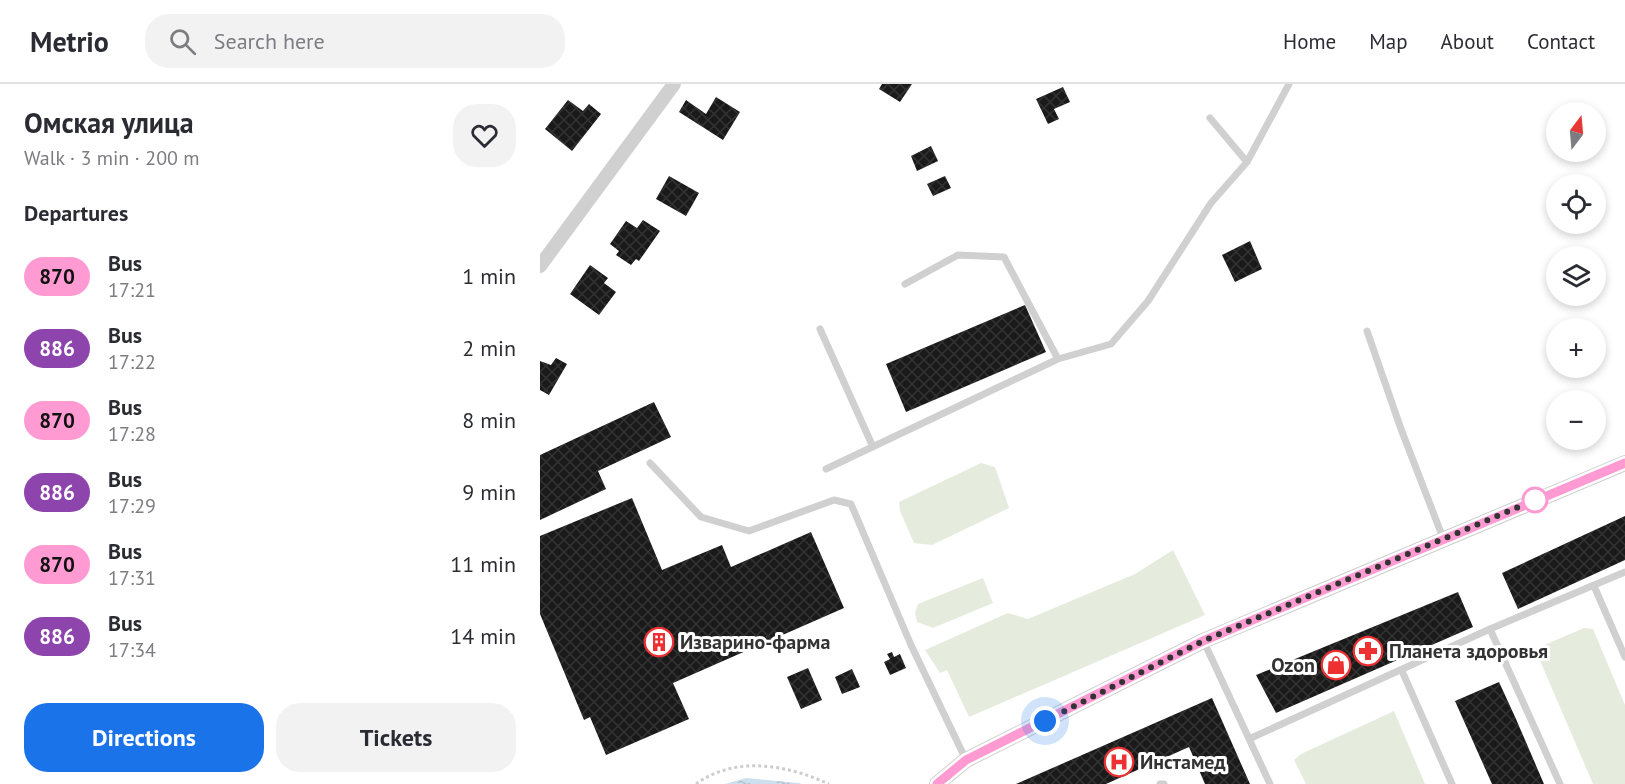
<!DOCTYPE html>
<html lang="en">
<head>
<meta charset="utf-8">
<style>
  body { margin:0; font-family:"PT Sans",sans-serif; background:#f2f2f3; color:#2b2b33; height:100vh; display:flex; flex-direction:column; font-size:22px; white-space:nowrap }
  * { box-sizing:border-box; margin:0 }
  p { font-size:20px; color:#7c7c81 }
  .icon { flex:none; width:33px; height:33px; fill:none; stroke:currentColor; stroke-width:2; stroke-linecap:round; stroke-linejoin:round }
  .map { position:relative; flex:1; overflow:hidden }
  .sheet { display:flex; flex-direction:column; background:#fff; width:540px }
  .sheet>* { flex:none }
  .badge { padding:0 12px; border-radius:20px; font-size:21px; line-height:39px }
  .needle { width:39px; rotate:16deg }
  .controls { position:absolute; left:1006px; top:18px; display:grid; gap:12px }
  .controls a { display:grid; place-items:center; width:60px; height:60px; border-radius:50%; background:#fff; box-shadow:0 3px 9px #0003; font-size:30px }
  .you { position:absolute; width:30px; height:30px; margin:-15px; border:4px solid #fff; border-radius:50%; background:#1a73e8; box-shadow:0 0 0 9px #1a73e833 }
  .map>.badge { position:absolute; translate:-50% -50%; box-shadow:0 0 0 3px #fff }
  h2 { padding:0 24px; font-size:22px; line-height:54px }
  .round { display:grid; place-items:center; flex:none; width:63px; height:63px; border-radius:24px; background:#f2f2f3 }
  .head { display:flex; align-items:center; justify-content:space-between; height:102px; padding:0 24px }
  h1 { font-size:28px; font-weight:800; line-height:45px }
  .cta { display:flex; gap:12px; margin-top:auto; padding:12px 24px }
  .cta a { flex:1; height:69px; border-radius:24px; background:#1a73e8; color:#fff; font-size:24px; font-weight:800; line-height:69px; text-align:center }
  .cta a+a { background:#f2f2f3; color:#2b2b33 }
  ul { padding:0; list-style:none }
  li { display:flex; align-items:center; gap:18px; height:72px; padding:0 24px }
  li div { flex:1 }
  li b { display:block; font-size:22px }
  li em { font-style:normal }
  li .badge { min-width:66px; font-weight:700; text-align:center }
  header { display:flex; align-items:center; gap:36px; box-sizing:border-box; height:84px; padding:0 30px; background:#fff; border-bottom:2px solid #e1e1e2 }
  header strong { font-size:28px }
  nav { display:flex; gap:33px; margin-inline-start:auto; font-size:21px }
  .search { width:420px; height:54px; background:#f2f2f3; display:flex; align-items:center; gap:15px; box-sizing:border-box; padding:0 21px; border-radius:24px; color:#7c7c81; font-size:22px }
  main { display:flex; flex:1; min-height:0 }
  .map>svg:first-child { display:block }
</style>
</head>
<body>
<header>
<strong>Metrio</strong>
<div class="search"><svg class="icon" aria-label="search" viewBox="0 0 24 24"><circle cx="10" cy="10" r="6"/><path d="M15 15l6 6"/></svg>Search here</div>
<nav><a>Home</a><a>Map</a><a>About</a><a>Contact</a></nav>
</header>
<main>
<section class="sheet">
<div class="head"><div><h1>Омская улица</h1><p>Walk · 3 min · 200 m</p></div><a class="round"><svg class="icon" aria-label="heart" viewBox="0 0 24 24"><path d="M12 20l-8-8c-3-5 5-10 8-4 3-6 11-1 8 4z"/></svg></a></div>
<h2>Departures</h2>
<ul>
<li><span class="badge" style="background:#ff9ad2;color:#111">870</span><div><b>Bus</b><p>17:21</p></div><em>1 min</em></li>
<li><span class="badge" style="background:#8e44ad;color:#fff">886</span><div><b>Bus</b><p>17:22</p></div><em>2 min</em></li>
<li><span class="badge" style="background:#ff9ad2;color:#111">870</span><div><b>Bus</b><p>17:28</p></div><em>8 min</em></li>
<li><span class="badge" style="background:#8e44ad;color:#fff">886</span><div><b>Bus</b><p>17:29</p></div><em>9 min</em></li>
<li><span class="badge" style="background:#ff9ad2;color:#111">870</span><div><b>Bus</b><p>17:31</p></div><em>11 min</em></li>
<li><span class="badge" style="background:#8e44ad;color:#fff">886</span><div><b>Bus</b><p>17:34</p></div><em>14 min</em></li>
</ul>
<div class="cta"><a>Directions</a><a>Tickets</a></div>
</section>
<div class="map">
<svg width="1085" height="700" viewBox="0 0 1085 700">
  <defs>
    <pattern id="water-ripples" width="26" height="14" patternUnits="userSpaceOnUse" patternTransform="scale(1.5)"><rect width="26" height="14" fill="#cde0ef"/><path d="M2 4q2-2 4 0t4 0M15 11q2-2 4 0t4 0" fill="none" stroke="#b0c1cd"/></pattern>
    <pattern id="building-cross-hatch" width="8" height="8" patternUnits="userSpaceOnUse" patternTransform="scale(1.5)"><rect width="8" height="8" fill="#1a1a1a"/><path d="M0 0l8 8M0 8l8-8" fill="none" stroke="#333"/></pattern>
  </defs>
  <rect width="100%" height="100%" fill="#fff"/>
  <path fill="#e5ecde" d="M 441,379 L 455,383 L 469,424 L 392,461 L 374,459 L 360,427 L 359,418 Z
    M 633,466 L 665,531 L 429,633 L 407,586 L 400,589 L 385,566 L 468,529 L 488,535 L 595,490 Z
    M 443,494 L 453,519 L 393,544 L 377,538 L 375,529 L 378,520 Z
    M 1044,544 L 1053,545 L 1085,621 L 1085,700 L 1053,700 L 995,565 Z
    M 854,627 L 885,700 L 766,700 L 754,676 L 761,670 Z"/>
  <path fill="url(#water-ripples)" d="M 206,694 L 258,699 L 262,700 L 185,700 Z"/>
  <path fill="url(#building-cross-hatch)" d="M 342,0 L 372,0 L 360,18 L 339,5 Z
    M 523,3 L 530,18 L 514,25 L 519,35 L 508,40 L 496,15 Z
    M 176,13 L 200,28 L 183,56 L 139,28 L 146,16 L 166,30 Z
    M 28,16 L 43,27 L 49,20 L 61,30 L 32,67 L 5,45 Z
    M 391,62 L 398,77 L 377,87 L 371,72 Z
    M 129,92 L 159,109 L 146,132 L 116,115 Z
    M 405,92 L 411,104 L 393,112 L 387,100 Z
    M 103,136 L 120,147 L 99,177 L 96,175 L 91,181 L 76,171 L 79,167 L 70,160 L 86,137 L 97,144 Z
    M 710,157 L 722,185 L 695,198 L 682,171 Z
    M 50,181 L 68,194 L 64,199 L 76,208 L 59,231 L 30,210 Z
    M 485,221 L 506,268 L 366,328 L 346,280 Z
    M 16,274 L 27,280 L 9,311 L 0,306 L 0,277 L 11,281 Z
    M 114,318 L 131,353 L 58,387 L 66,405 L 0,436 L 0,371 Z
    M 92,414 L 122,486 L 182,461 L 191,483 L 271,448 L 304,524 L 133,599 L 149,635 L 66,671 L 50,633 L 44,636 L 0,530 L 0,452 Z
    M 1085,432 L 1085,476 L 978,525 L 962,489 Z
    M 918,508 L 933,543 L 736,629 L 716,591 Z
    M 352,568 L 354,573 L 360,570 L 366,584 L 350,591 L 344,578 L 350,575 L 347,570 Z
    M 268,584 L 282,616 L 261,625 L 247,593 Z
    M 312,585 L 320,603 L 302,610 L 295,593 Z
    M 959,598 L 976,635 L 1004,700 L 952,700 L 915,617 Z
    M 672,614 L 710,700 L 665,700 L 649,663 L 566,700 L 476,700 Z"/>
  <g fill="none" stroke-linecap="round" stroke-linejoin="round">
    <path stroke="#cdcdcd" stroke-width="3" stroke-dasharray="3 3" stroke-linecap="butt" d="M 156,700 C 196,671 247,681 289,700"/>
    <path stroke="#d0d0d0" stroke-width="7" d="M 670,34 L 707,78 L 749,0
      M 280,245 L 333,363
      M 827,247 L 861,345 L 903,454
      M 518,275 L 571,260 L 608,217 L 671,119 L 707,78
      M 110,379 L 161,433 L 209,447 L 294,416 L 311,420 L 371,561 L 426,676
      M 286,385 L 518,275 L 464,173 L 418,171 L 365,200
      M 1054,502 L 1085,573
      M 950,545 L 1020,700
      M 664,558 L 730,700
      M 862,587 L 912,700
      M 709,655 L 950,545 L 1085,488
      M 620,700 L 624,700"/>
    <path stroke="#d0d0d0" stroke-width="14" d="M 0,182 L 134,0"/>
    <path stroke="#d0d0d0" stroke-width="16" d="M 397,700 L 426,676 L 663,557 L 1085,379"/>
  </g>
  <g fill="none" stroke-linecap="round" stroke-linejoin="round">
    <g stroke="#fff" stroke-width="14">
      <path id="line" d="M 397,700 L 426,676 L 663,557 L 1085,379"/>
    </g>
    <use href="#line" stroke="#ff9ad2" stroke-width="9"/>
    <path stroke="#333" stroke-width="6" stroke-dasharray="0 10.8" d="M 505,637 L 663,557 L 995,416"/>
  </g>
  <defs>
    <g id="building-ring" transform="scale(1.5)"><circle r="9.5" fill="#fff" stroke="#ed3133" stroke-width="1.5"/><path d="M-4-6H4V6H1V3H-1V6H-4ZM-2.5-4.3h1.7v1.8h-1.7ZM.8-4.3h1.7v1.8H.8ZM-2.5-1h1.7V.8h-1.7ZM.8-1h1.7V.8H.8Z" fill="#ed3133"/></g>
    <g id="pharmacy-ring" transform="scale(1.5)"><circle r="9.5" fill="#fff" stroke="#ed3133" stroke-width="1.5"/><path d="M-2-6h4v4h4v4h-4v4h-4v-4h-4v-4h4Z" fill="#ed3133"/></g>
    <g id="shop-ring" transform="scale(1.5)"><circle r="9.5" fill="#fff" stroke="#ed3133" stroke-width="1.5"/><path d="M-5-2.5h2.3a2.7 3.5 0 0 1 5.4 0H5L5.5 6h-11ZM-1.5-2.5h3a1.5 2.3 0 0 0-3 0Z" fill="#ed3133"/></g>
    <g id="hospital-ring" transform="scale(1.5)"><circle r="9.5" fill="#fff" stroke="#ed3133" stroke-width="1.5"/><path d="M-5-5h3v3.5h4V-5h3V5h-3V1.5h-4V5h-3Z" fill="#ed3133"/></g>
  </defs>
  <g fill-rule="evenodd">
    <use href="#building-ring" x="119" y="558"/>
    <use href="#pharmacy-ring" x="828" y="567"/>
    <use href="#shop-ring" x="796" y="581"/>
    <use href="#hospital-ring" x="579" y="678"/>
  </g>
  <circle fill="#fff" stroke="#ff9ad2" stroke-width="3" cx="995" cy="416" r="12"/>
  <g text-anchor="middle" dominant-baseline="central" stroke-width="6" stroke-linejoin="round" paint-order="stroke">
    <g font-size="20" font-weight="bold" fill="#333" stroke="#fff" text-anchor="start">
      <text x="140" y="558">Изварино-фарма</text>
      <text x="849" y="567">Планета здоровья</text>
      <text x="775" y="581" text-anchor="end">Ozon</text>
      <text x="600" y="678">Инстамед</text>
    </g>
  </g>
</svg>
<div class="controls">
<a><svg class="needle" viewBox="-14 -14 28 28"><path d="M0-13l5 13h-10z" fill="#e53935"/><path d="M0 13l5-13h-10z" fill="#7c7c81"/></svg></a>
<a><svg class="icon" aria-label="locate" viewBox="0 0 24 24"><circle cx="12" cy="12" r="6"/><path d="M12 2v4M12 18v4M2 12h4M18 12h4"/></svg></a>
<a><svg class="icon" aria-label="layers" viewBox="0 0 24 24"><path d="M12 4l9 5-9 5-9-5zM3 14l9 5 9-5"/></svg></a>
<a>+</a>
<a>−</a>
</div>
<div class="you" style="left:505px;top:637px"></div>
</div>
</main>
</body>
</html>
